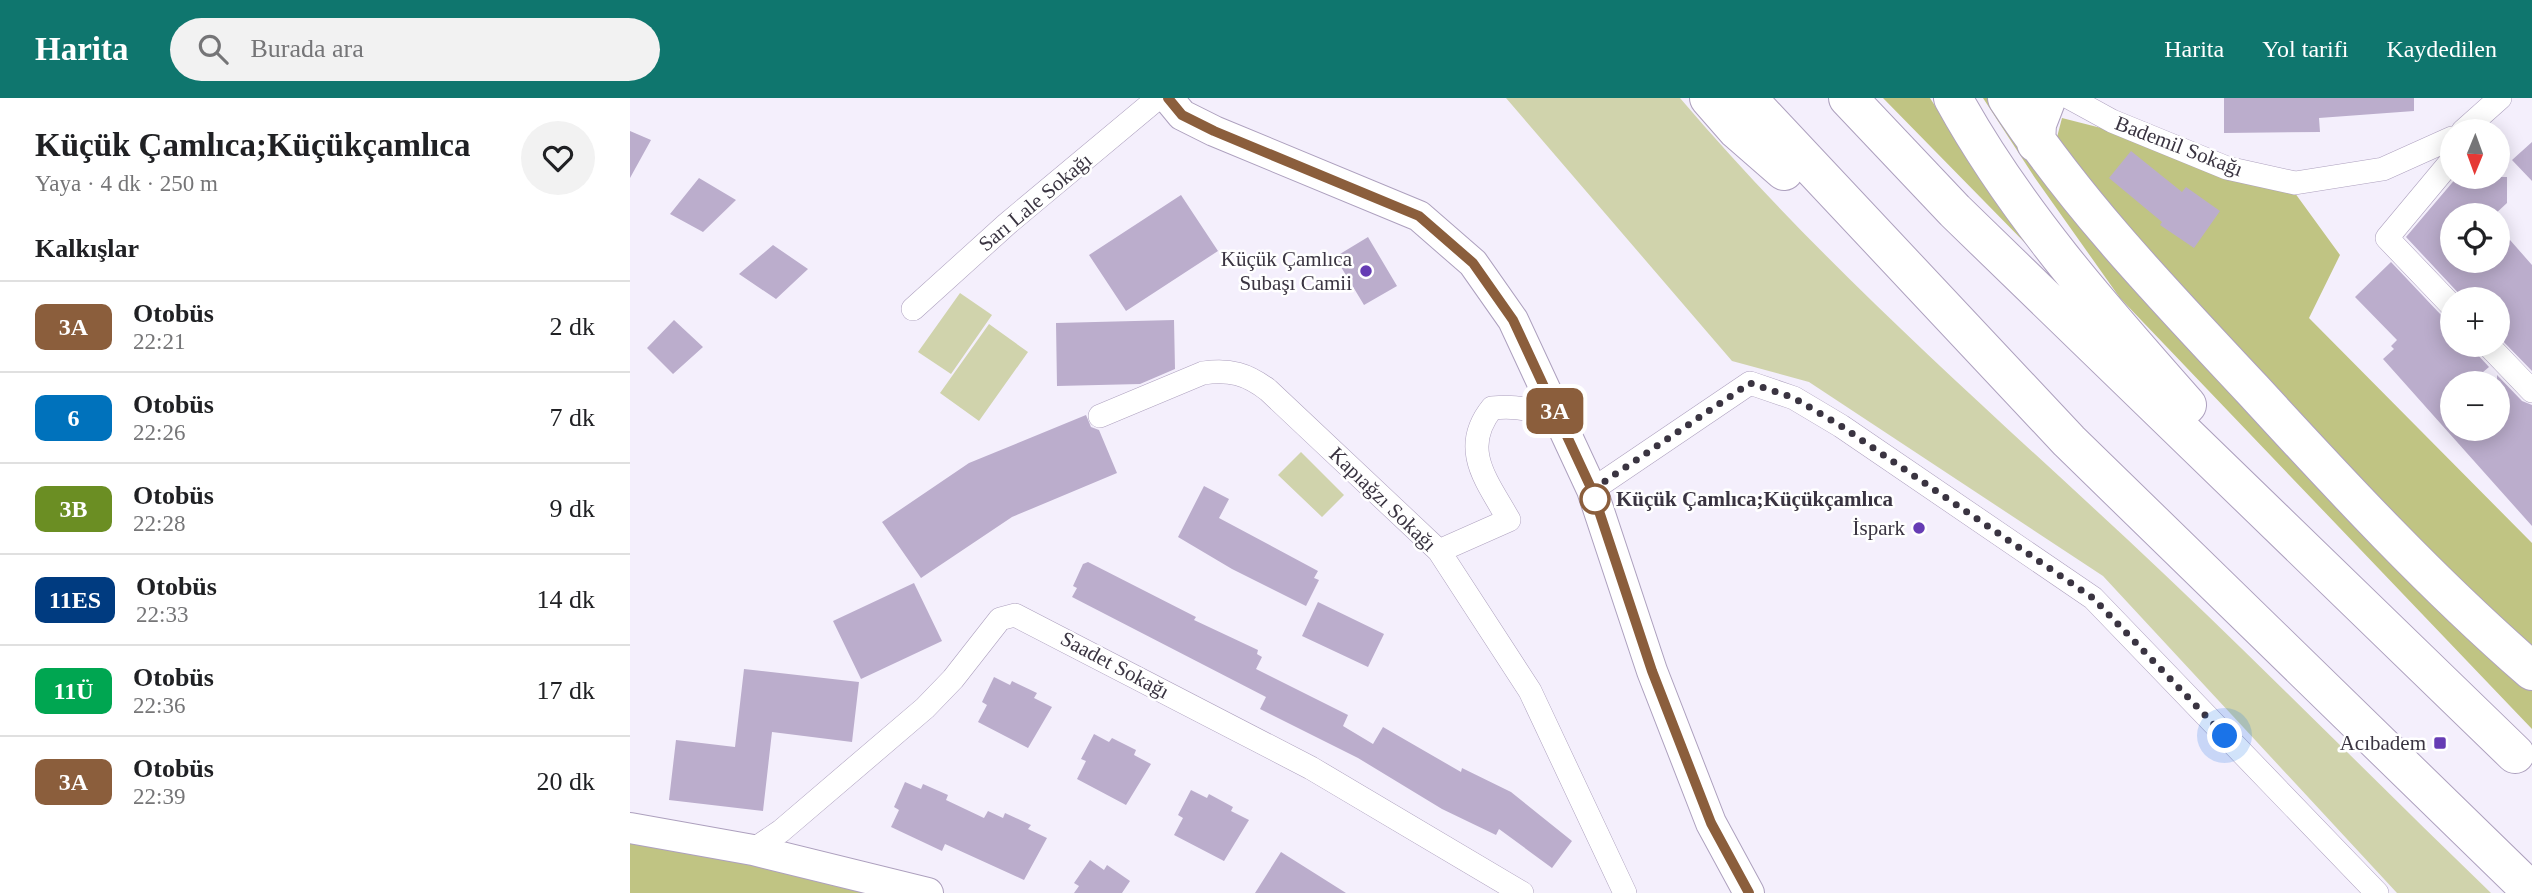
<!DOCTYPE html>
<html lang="tr">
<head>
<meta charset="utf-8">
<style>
  body { margin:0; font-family:Georgia,serif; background:#f2f2f2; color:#202124; height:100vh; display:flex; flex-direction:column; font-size:26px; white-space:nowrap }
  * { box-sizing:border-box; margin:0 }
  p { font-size:23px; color:#757577 }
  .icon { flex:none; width:38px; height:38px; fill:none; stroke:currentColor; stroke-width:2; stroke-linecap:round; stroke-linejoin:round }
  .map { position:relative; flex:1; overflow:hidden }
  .drawer { display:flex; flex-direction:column; background:#fff; width:630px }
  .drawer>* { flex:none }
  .badge { padding:0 14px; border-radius:10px; font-size:24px; line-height:46px }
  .needle { width:46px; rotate:181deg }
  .fabs { position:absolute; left:1810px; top:21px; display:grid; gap:14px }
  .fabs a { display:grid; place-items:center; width:70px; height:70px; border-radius:50%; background:#fff; box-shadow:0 4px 18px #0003; font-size:35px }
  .you { position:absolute; width:35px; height:35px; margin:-18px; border:5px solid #fff; border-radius:50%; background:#1a73e8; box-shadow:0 0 0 10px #1a73e833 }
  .map>.badge { position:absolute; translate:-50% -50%; box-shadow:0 0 0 4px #fff }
  h2 { padding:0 35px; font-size:26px; line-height:63px }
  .round { display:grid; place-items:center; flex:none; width:74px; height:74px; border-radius:37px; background:#f2f2f2 }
  .overview { display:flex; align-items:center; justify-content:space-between; height:119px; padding:0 35px }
  h1 { font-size:33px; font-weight:600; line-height:52px }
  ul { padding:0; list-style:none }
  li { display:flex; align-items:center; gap:21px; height:91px; padding:0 35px; border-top:2px solid #e0e0e0 }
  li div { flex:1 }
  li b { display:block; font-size:26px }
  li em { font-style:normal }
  li .badge { min-width:77px; font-weight:700; text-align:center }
  header { display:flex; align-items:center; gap:42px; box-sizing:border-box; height:98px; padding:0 35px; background:#0f766e; color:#fff }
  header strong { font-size:33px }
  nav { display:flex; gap:38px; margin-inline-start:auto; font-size:24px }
  .search { width:490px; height:63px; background:#f2f2f2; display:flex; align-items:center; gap:18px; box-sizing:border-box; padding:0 24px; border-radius:38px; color:#757577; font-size:26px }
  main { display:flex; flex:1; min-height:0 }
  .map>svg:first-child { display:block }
</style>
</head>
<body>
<header>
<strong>Harita</strong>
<div class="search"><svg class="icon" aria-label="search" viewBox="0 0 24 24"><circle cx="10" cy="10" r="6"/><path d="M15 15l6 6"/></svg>Burada ara</div>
<nav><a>Harita</a><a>Yol tarifi</a><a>Kaydedilen</a></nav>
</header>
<main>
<section class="drawer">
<div class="overview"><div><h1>Küçük Çamlıca;Küçükçamlıca</h1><p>Yaya · 4 dk · 250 m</p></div><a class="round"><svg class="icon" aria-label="heart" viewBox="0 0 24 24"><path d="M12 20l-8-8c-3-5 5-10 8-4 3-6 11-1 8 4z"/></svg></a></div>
<h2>Kalkışlar</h2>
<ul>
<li><span class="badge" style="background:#8b5e3c;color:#fff">3A</span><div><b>Otobüs</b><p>22:21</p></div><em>2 dk</em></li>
<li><span class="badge" style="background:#0072bc;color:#fff">6</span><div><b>Otobüs</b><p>22:26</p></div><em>7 dk</em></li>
<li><span class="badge" style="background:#6b8e23;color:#fff">3B</span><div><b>Otobüs</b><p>22:28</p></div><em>9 dk</em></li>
<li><span class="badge" style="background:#003b80;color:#fff">11ES</span><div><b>Otobüs</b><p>22:33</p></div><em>14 dk</em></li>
<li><span class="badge" style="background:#00a651;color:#fff">11Ü</span><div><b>Otobüs</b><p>22:36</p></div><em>17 dk</em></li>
<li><span class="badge" style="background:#8b5e3c;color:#fff">3A</span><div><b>Otobüs</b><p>22:39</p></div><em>20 dk</em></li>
</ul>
</section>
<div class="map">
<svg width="1902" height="795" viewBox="0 0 1902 795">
  <rect width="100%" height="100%" fill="#f4effc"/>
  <path fill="#d0d3ac" d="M 876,0 L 1050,0 C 1186,160 1343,298 1497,441 C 1620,556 1739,677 1861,795 L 1767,795 L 1473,478 L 1179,284 L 1102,263 Z
    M 330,195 L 362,217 L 321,276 L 288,254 Z
    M 359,226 L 398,254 L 349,323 L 310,295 Z
    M 671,354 L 714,397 L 692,419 L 648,377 Z"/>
  <path fill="#c0c483" d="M 1253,0 L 1300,0 L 1352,81 L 1406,156 Z
    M 1353,0 L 1363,0 L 1902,587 L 1902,631 L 1490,200 L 1405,80 Z
    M 1432,20 L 1651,76 L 1710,157 L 1679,220 L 1902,445 L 1902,554 L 1571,220 L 1426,43 Z
    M 0,737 L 254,795 L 0,795 Z"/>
  <path fill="#bbadcc" d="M 1594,0 L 1784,0 L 1784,13 L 1689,20 L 1690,34 L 1594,35 Z
    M 0,33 L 21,42 L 0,80 Z
    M 1902,44 L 1902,83 L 1882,62 Z
    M 1501,53 L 1552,94 L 1556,89 L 1590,113 L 1564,150 L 1530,127 L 1532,124 L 1479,80 Z
    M 1827,79 L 1877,79 L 1877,105 L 1864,117 L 1822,117 L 1822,163 L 1867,163 L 1867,153 L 1880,142 L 1902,167 L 1902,273 L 1867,237 L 1867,201 L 1834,201 L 1776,139 Z
    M 69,80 L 106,102 L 73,134 L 40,116 Z
    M 551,97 L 588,153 L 496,213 L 459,157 Z
    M 738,139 L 767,188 L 734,207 L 705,159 Z
    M 143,147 L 178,171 L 146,201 L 109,176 Z
    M 1761,164 L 1812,218 L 1822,222 L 1822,247 L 1844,247 L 1847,256 L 1859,269 L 1840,285 L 1822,285 L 1822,331 L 1867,331 L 1867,277 L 1892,303 L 1902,307 L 1902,428 L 1753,261 L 1764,251 L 1761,248 L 1767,242 L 1725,199 Z
    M 44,222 L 73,249 L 43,276 L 17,250 Z
    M 544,222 L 545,271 L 510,286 L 427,288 L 426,225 Z
    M 456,317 L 461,329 L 469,332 L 487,375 L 382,419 L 291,480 L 252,424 L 339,365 Z
    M 574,388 L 599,401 L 589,420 L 688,473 L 684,480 L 689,482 L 676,508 L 602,471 L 548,439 Z
    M 458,464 L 566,519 L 564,522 L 628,552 L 627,556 L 632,559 L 626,571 L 718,617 L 713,628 L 743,646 L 753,629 L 831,674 L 832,670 L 881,694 L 942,743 L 922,770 L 869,731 L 866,737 L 812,711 L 728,660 L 630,611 L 636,599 L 442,499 L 447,490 L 443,488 L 453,466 Z
    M 284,485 L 312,543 L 231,581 L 203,523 Z
    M 688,504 L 754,536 L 738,569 L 672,538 Z
    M 114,571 L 229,584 L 222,644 L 142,634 L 133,713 L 39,702 L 46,642 L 105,649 Z
    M 364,579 L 380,587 L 382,583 L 407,595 L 404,600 L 422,609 L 398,650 L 348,624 L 357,607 L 352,604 Z
    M 464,636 L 479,644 L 482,640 L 506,652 L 504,657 L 521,666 L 496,707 L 447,681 L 456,663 L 451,661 Z
    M 275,684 L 291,691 L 293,686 L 318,697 L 316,702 L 354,720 L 358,713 L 373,720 L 375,715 L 401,727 L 398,731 L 417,740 L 394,782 L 315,746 L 312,753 L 261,729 L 269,712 L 264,709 Z
    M 561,692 L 577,700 L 579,696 L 603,709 L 601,713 L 619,722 L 594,763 L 544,737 L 553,720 L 548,717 Z
    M 651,754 L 716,795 L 625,795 Z
    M 460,762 L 474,772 L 477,767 L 500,783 L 492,795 L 444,795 L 449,788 L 444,785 Z"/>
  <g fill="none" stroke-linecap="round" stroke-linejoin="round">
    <g stroke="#ada0be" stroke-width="24">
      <path id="minor" d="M 1440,0 L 1482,23 L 1597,70 L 1665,85 L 1753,71 L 1822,40
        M 1833,33 L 1870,0
        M 1822,62 L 1757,140 L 1822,208
        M 283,211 L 377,126 L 528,0
        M 1858,247 L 1902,293
        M 470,318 L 573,275 C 600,271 617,276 638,292 L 809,453 L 900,593 L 995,795
        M 962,392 L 1120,285 L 1164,300 L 1211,328 L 1463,500 L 1747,795
        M 809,453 L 879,422 C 857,383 829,351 862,310 C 889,307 906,312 930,324
        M 123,752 L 151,733 L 295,610 L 323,581 L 370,521 L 385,517 L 681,670 L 892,795"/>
    </g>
    <g stroke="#ada0be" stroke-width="32">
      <path id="tertiary" d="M 538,0 L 552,17 L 584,33 L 789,118 L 843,165 L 883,222 L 962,392 L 1022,573 L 1081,725 L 1119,795
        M 0,730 L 123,752 L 298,795"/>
    </g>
    <g stroke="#ada0be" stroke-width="40">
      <path id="trunk" d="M 1079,0 L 1107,32 L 1154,73
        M 1117,0 L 1439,343 L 1902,794
        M 1218,0 L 1325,113 L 1885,656
        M 1323,0 C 1385,113 1472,211 1557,307
        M 1377,0 C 1447,107 1535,198 1622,291 C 1712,389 1802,486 1902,573
        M 1406,45 L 1407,26 L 1417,0"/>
    </g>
    <use href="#minor" stroke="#fff" stroke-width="23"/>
    <use href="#tertiary" stroke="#fff" stroke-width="30"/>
    <use href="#trunk" stroke="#fff" stroke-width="38"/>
  </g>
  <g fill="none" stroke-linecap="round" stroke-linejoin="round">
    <g stroke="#fff" stroke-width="16">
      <path id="line" d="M 538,0 L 552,17 L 584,33 L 789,118 L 843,165 L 883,222 L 962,392 L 1022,573 L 1081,725 L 1119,795"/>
    </g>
    <use href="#line" stroke="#8b5e3c" stroke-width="10"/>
    <path stroke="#3a3441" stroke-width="7" stroke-dasharray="0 12.6" d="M 965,401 L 962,392 L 1120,285 L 1164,300 L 1211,328 L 1463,500 L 1595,638"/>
  </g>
  <g fill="#663cb4" stroke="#fff" stroke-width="2.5">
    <circle cx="736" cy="173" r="7"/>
    <circle cx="1289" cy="430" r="7"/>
    <rect x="1803" y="638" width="14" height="14" rx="3.5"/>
  </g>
  <circle fill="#fff" stroke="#8b5e3c" stroke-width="3.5" cx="965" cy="401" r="14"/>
  <g text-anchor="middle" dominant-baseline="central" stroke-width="5" stroke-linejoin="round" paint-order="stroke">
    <g font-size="21" fill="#3a3441" stroke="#fff">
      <text transform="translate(1549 48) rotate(21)">Bademil Sokağı</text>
      <text transform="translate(405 104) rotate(-40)">Sarı Lale Sokağı</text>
      <text transform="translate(753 401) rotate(44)">Kapıağzı Sokağı</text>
      <text transform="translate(485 567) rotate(28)">Saadet Sokağı</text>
    </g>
    <g font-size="21" fill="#3a3441" stroke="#fff" text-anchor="end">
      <text x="722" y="161">Küçük Çamlıca<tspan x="722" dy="24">Subaşı Camii</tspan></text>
      <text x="1275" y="430">İspark</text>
      <text x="1796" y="645">Acıbadem</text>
    </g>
    <g font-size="21" font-weight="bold" fill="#3a3441" stroke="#fff" text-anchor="start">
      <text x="986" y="401">Küçük Çamlıca;Küçükçamlıca</text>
    </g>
  </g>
</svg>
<div class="fabs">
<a><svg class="needle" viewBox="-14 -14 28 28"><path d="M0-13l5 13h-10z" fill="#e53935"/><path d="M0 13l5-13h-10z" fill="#757577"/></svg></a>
<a><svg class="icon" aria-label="locate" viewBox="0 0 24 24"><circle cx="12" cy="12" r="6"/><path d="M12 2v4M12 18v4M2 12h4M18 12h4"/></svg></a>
<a>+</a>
<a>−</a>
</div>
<div class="you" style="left:1595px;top:638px"></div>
<b class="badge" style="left:925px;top:313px;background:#8b5e3c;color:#fff">3A</b>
</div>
</main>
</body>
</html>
